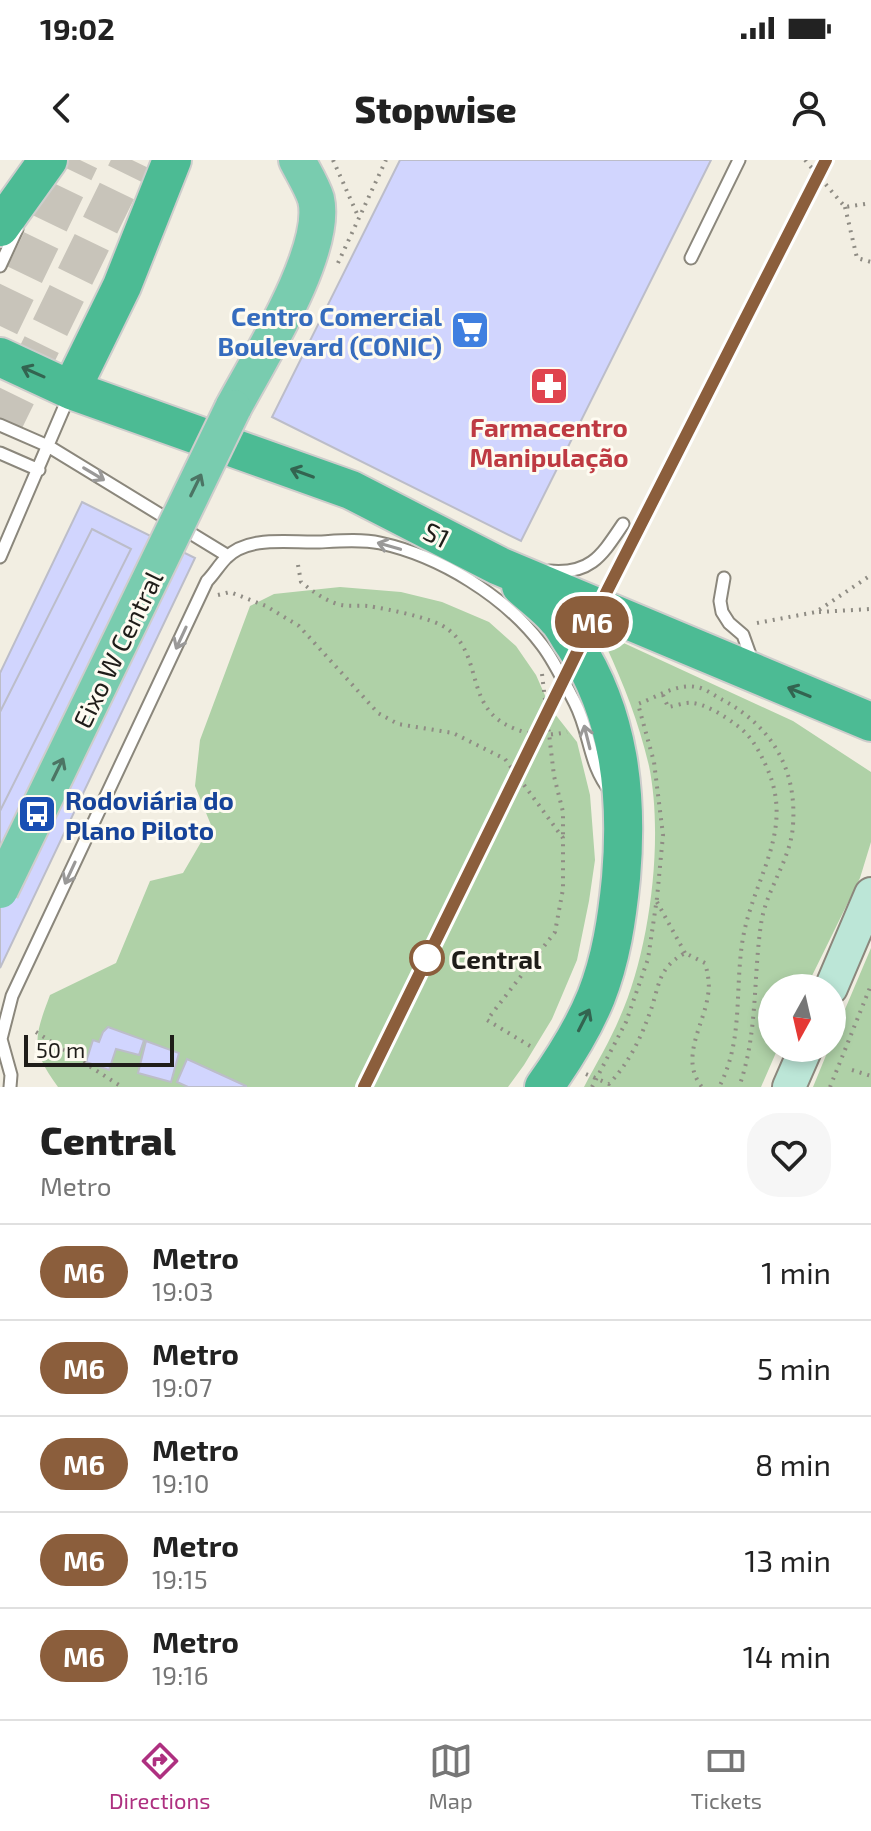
<!DOCTYPE html>
<html lang="en">
<head>
<meta charset="utf-8">
<style>
  body { margin:0; font-family:"Exo 2",sans-serif; background:#f6f6f6; color:#222; height:100vh; display:flex; flex-direction:column; font-size:30px; white-space:nowrap }
  * { box-sizing:border-box; margin:0 }
  p { font-size:26px; color:#767676 }
  .icon { flex:none; width:44px; height:44px; fill:none; stroke:currentColor; stroke-width:2; stroke-linecap:round; stroke-linejoin:round }
  .map { position:relative; height:927px; overflow:hidden }
  .details { display:flex; flex-direction:column; background:#fff; flex:1 }
  .details>* { flex:none }
  .badge { padding:0 16px; border-radius:26px; font-size:28px; line-height:52px }
  .needle { width:52px; rotate:188deg }
  .controls { position:absolute; left:758px; top:814px; display:grid; gap:16px }
  .controls a { display:grid; place-items:center; width:88px; height:88px; border-radius:50%; background:#fff; box-shadow:0 4px 12px #0003; font-size:40px }
  .scale { position:absolute; left:24px; bottom:20px; width:150px; box-sizing:border-box; padding-left:8px; border:4px solid #1f1d19; border-top:0; font-size:22px; line-height:28px; white-space:nowrap; color:#1f1d19; -webkit-text-stroke:6px #fefbf1; paint-order:stroke }
  .map>.badge { position:absolute; translate:-50% -50%; box-shadow:0 0 0 4px #fff }
  .round { display:grid; place-items:center; flex:none; width:84px; height:84px; border-radius:32px; background:#f6f6f6 }
  .overview { display:flex; align-items:center; justify-content:space-between; height:136px; padding:0 40px }
  h1 { font-size:38px; font-weight:800; line-height:60px }
  ul { padding:0; list-style:none }
  li { display:flex; align-items:center; gap:24px; height:96px; padding:0 40px; border-top:2px solid #e0e0e0 }
  li div { flex:1 }
  li b { display:block; font-size:30px }
  li em { font-style:normal }
  li .badge { min-width:88px; font-weight:700; text-align:center }
  .status { display:flex; justify-content:space-between; align-items:center; height:56px; padding:0 40px; background:#fff; direction:ltr }
  .status svg { height:22px; fill:currentColor }
  header { display:flex; justify-content:space-between; align-items:center; height:104px; padding:0 40px; background:#fff; font-size:36px; font-weight:800 }
  .menu { display:flex; justify-content:space-around; align-items:center; height:112px; border-top:2px solid #e0e0e0; background:#fff; font-size:22px; color:#767676 }
  .menu a { display:grid; justify-items:center; gap:4px }
  .menu .on { color:#ae3080 }
  .map>svg:first-child { display:block }
</style>
</head>
<body>
<div class="status"><b>19:02</b><svg viewBox="0 0 49 12"><path d="M0 12V9h3v3zM5 12V6h3v6zM10 12V3h3v9zM15 12V0h3v12zM26 1h20v11H26zM47 4h2v5h-2z"/></svg></div>
<header><svg class="icon" aria-label="back" viewBox="0 0 24 24"><path d="M15 5l-7 7 7 7"/></svg>Stopwise<svg class="icon" aria-label="person" viewBox="0 0 24 24"><circle cx="12" cy="8" r="4"/><path d="M4 21q1-7 8-7t8 7"/></svg></header>
<div class="map">
<svg width="871" height="927" viewBox="0 0 871 927">
  <rect width="100%" height="100%" fill="#f2eee2"/>
  <path fill="#afd1a7" d="M 340,427 L 401,432 L 442,442 L 489,462 L 516,486 L 536,515 L 551,549 L 577,582 L 590,635 L 595,700 L 589,741 L 577,800 L 552,859 L 524,905 L 508,927 L 58,927 C 30,889 34,878 50,835 L 116,803 L 150,721 L 183,713 L 211,665 L 195,626 L 200,580 L 250,446 L 274,434 Z
    M 615,479 L 793,561 L 871,612 L 871,682 L 860,718 L 806,828 L 772,828 L 772,888 L 778,888 L 761,927 L 584,927 C 596,904 610,881 620,857 C 650,790 664,678 649,606 C 639,563 624,525 606,486 Z
    M 871,788 L 871,927 L 813,927 L 829,888 L 832,888 L 832,880 Z"/>
  <path fill="#d1d5fe" stroke="#bcbdc9" stroke-width="2" d="M 400,0 L 711,0 L 521,381 L 272,257 Z
    M 82,342 L 195,398 L 0,808 L 0,513 Z
    M 92,369 L 131,389 L 0,651 L 0,552 Z
    M 108,867 L 144,880 L 139,895 L 116,889 L 109,910 L 86,902 L 93,880 L 99,882 L 103,872 Z
    M 146,881 L 179,893 L 171,922 L 138,913 Z
    M 187,899 L 246,926 L 246,927 L 188,927 L 177,922 Z"/>
  <g fill="none" stroke-linecap="round" stroke-linejoin="round">
    <path stroke="#c8c4ba" stroke-width="38" stroke-dasharray="38 19" stroke-linecap="butt" d="M 0,166 L 80,0
      M 0,270 L 132,0"/>
    <g stroke="#8b877c" stroke-width="15">
      <path id="service" d="M 691,98 L 739,0
        M 0,106 L 17,69
        M 0,265 L 48,286 L 228,396
        M 0,293 L 39,310
        M 0,397 L 69,236
        M 549,411 C 591,415 602,395 623,364
        M 724,418 L 720,441 L 722,452 L 729,463 L 743,475 L 753,503
        M 10,927 L 11,915 L 1,879 L 12,836 L 207,421 C 214,414 219,405 226,398 C 248,375 290,383 319,382 C 338,381 362,379 380,383 C 440,396 505,436 542,485 C 555,502 565,524 575,543 C 591,574 588,604 611,632"/>
    </g>
    <g stroke="#8b877c" stroke-width="36">
      <path id="secondary" d="M 831,828 L 871,734
        M 789,927 L 806,888"/>
    </g>
    <g stroke="#cecdcc" stroke-width="40">
      <path id="primary" d="M 233,248 C 258,201 328,91 316,39 C 312,26 303,12 297,0"/>
    </g>
    <g stroke="#cecdcc" stroke-width="42">
      <path id="trunk" d="M 0,67 L 48,0
        M 0,197 L 71,230 L 351,330 L 499,406 L 871,562
        M 71,230 L 122,126 L 172,0
        M 521,426 C 533,437 547,447 557,459 C 564,466 568,476 574,484 C 620,555 628,636 621,718 C 617,759 611,799 596,837 C 583,869 564,899 544,927"/>
    </g>
    <path stroke="#8f8c84" stroke-width="4" stroke-dasharray="2 6" stroke-linecap="butt" d="M 333,0 L 358,56
      M 805,0 L 845,47 L 871,43
      M 845,47 L 857,98 L 871,102
      M 338,103 L 386,0
      M 298,405 L 301,422 C 312,431 323,439 337,444 C 347,447 358,445 368,446 C 387,449 435,458 449,470 C 484,498 464,548 513,568 C 531,576 548,576 567,572
      M 218,435 L 230,432 L 266,446 L 299,466 L 378,553 L 398,564 L 453,573 L 505,599 L 563,678 L 563,729 L 555,772 L 487,860 L 535,889
      M 819,452 L 871,449
      M 757,463 L 816,452 L 871,415
      M 542,514 L 554,616 L 563,652 L 563,675
      M 663,535 L 668,547 C 675,546 685,542 692,543 C 706,544 724,556 735,564 C 751,575 759,590 767,608 C 796,673 751,720 742,784 C 735,833 743,882 719,927
      M 657,742 L 685,793
      M 36,872 L 122,927
      M 852,910 L 871,916
      M 586,914 L 609,924 C 628,904 640,880 649,855 C 660,827 656,809 685,793 L 705,803 C 708,814 710,824 708,835 C 704,865 679,899 702,927
      M 592,927 L 626,862 L 648,799 L 657,738 L 663,675 L 654,602 L 638,544 C 655,538 677,523 696,527 C 705,528 715,536 723,540 C 772,567 797,609 793,665 C 791,700 766,729 761,764 C 753,819 758,874 739,927
      M 830,927 L 871,825"/>
    <use href="#service" stroke="#fff" stroke-width="11"/>
    <use href="#secondary" stroke="#bce6d7" stroke-width="32"/>
    <use href="#primary" stroke="#79ccaf" stroke-width="36"/>
    <use href="#trunk" stroke="#4cbb94" stroke-width="38"/>
    <g stroke="#cecdcc" stroke-width="40" stroke-linecap="butt">
      <path id="primary-bridge" d="M 0,730 L 233,248"/>
    </g>
    <use href="#primary-bridge" stroke="#79ccaf" stroke-width="36"/>
  </g>
  <defs><path id="oneway-shaft" d="M-6 0H5M1.5-3L5.5 0L1.5 3" fill="none" stroke-width="1.6" stroke-linecap="round" stroke-linejoin="round" transform="scale(2)"/></defs>
  <g stroke="#336450">
    <use href="#oneway-shaft" transform="translate(33 212) rotate(-156)"/>
    <use href="#oneway-shaft" transform="translate(302 313) rotate(-160)"/>
    <use href="#oneway-shaft" transform="translate(799 532) rotate(-158)"/>
    <use href="#oneway-shaft" transform="translate(584 860) rotate(-63)"/>
  </g>
  <g stroke="#9a9998">
    <use href="#oneway-shaft" transform="translate(94 314) rotate(31)"/>
    <use href="#oneway-shaft" transform="translate(389 386) rotate(-164)"/>
    <use href="#oneway-shaft" transform="translate(181 478) rotate(115)"/>
    <use href="#oneway-shaft" transform="translate(587 577) rotate(-104)"/>
    <use href="#oneway-shaft" transform="translate(70 713) rotate(115)"/>
  </g>
  <g stroke="#4c7464">
    <use href="#oneway-shaft" transform="translate(196 325) rotate(-64)"/>
    <use href="#oneway-shaft" transform="translate(58 609) rotate(-64)"/>
  </g>
  <g fill="none" stroke-linecap="round" stroke-linejoin="round">
    <g stroke="#fff" stroke-width="18">
      <path id="line" d="M 364,927 L 608,429 L 826,0"/>
    </g>
    <use href="#line" stroke="#8b5e3c" stroke-width="12"/>
  </g>
  <defs>
    <g id="supermarket-square" transform="scale(2)"><rect x="-9" y="-9" width="18" height="18" rx="4" fill="#3f7fe0" stroke="#fefbf1"/><path d="M-6-5.5h2.5l.6 2H6L4.5 2H-2.5L-4.4-4H-6ZM-1.5 3.2a1.3 1.3 0 1 0 .1 0ZM3 3.2a1.3 1.3 0 1 0 .1 0Z" fill="#fff"/></g>
    <g id="pharmacy-square" transform="scale(2)"><rect x="-9" y="-9" width="18" height="18" rx="4" fill="#e0444e" stroke="#fefbf1"/><path d="M-2-6h4v4h4v4h-4v4h-4v-4h-4v-4h4Z" fill="#fff"/></g>
    <g id="bus-square" transform="scale(2)"><rect x="-9" y="-9" width="18" height="18" rx="4" fill="#1a4fb4" stroke="#fefbf1"/><path d="M-5-6H5V4H4V6H2V4H-2V6H-4V4H-5ZM-3.5-4V0h7V-4ZM-3.5 1.2v1.5H-2V1.2ZM2 1.2v1.5H3.5V1.2Z" fill="#fff"/></g>
  </defs>
  <g fill-rule="evenodd">
    <use href="#supermarket-square" x="470" y="170"/>
    <use href="#pharmacy-square" x="549" y="226"/>
    <use href="#bus-square" x="37" y="654"/>
  </g>
  <circle fill="#fff" stroke="#8b5e3c" stroke-width="4" cx="427" cy="798" r="16"/>
  <g text-anchor="middle" dominant-baseline="central" stroke-width="6" stroke-linejoin="round" paint-order="stroke">
    <g font-size="26" font-weight="bold" fill="#366cbe" stroke="#fefbf1" text-anchor="end">
      <text x="442" y="155">Centro Comercial<tspan x="442" dy="30">Boulevard (CONIC)</tspan></text>
    </g>
    <g font-size="26" font-weight="bold" fill="#be3a42" stroke="#fefbf1">
      <text x="549" y="266">Farmacentro<tspan x="549" dy="30">Manipulação</tspan></text>
    </g>
    <g font-size="26" fill="#1f1d19" stroke="#fefbf1">
      <text transform="translate(437 374) rotate(27)">S1</text>
      <text transform="translate(117 489) rotate(-64)">Eixo W Central</text>
    </g>
    <g font-size="26" font-weight="bold" fill="#164399" stroke="#fefbf1" text-anchor="start">
      <text x="65" y="639">Rodoviária do<tspan x="65" dy="30">Plano Piloto</tspan></text>
    </g>
    <g font-size="26" font-weight="bold" fill="#1f1d19" stroke="#fefbf1" text-anchor="start">
      <text x="451" y="798">Central</text>
    </g>
  </g>
</svg>
<div class="controls">
<a><svg class="needle" viewBox="-14 -14 28 28"><path d="M0-13l5 13h-10z" fill="#e53935"/><path d="M0 13l5-13h-10z" fill="#767676"/></svg></a>
</div>
<div class="scale">50 m</div>
<b class="badge" style="left:592px;top:462px;background:#8b5e3c;color:#fff">M6</b>
</div>
<section class="details">
<div class="overview"><div><h1>Central</h1><p>Metro</p></div><a class="round"><svg class="icon" aria-label="heart" viewBox="0 0 24 24"><path d="M12 20l-8-8c-3-5 5-10 8-4 3-6 11-1 8 4z"/></svg></a></div>
<ul>
<li><span class="badge" style="background:#8b5e3c;color:#fff">M6</span><div><b>Metro</b><p>19:03</p></div><em>1 min</em></li>
<li><span class="badge" style="background:#8b5e3c;color:#fff">M6</span><div><b>Metro</b><p>19:07</p></div><em>5 min</em></li>
<li><span class="badge" style="background:#8b5e3c;color:#fff">M6</span><div><b>Metro</b><p>19:10</p></div><em>8 min</em></li>
<li><span class="badge" style="background:#8b5e3c;color:#fff">M6</span><div><b>Metro</b><p>19:15</p></div><em>13 min</em></li>
<li><span class="badge" style="background:#8b5e3c;color:#fff">M6</span><div><b>Metro</b><p>19:16</p></div><em>14 min</em></li>
</ul>
</section>
<nav class="menu">
<a class="on"><svg class="icon" aria-label="directions" viewBox="0 0 24 24"><path d="M12 3l9 9-9 9-9-9zM9 14v-3h6M13 9l2 2-2 2"/></svg>Directions</a>
<a><svg class="icon" aria-label="map" viewBox="0 0 24 24"><path d="M3 6l6-2 6 2 6-2v14l-6 2-6-2-6 2zM9 4v14M15 6v14"/></svg>Map</a>
<a><svg class="icon" aria-label="tickets" viewBox="0 0 24 24"><path d="M3 7h18v10H3zM15 7v10"/></svg>Tickets</a>
</nav>
</body>
</html>
